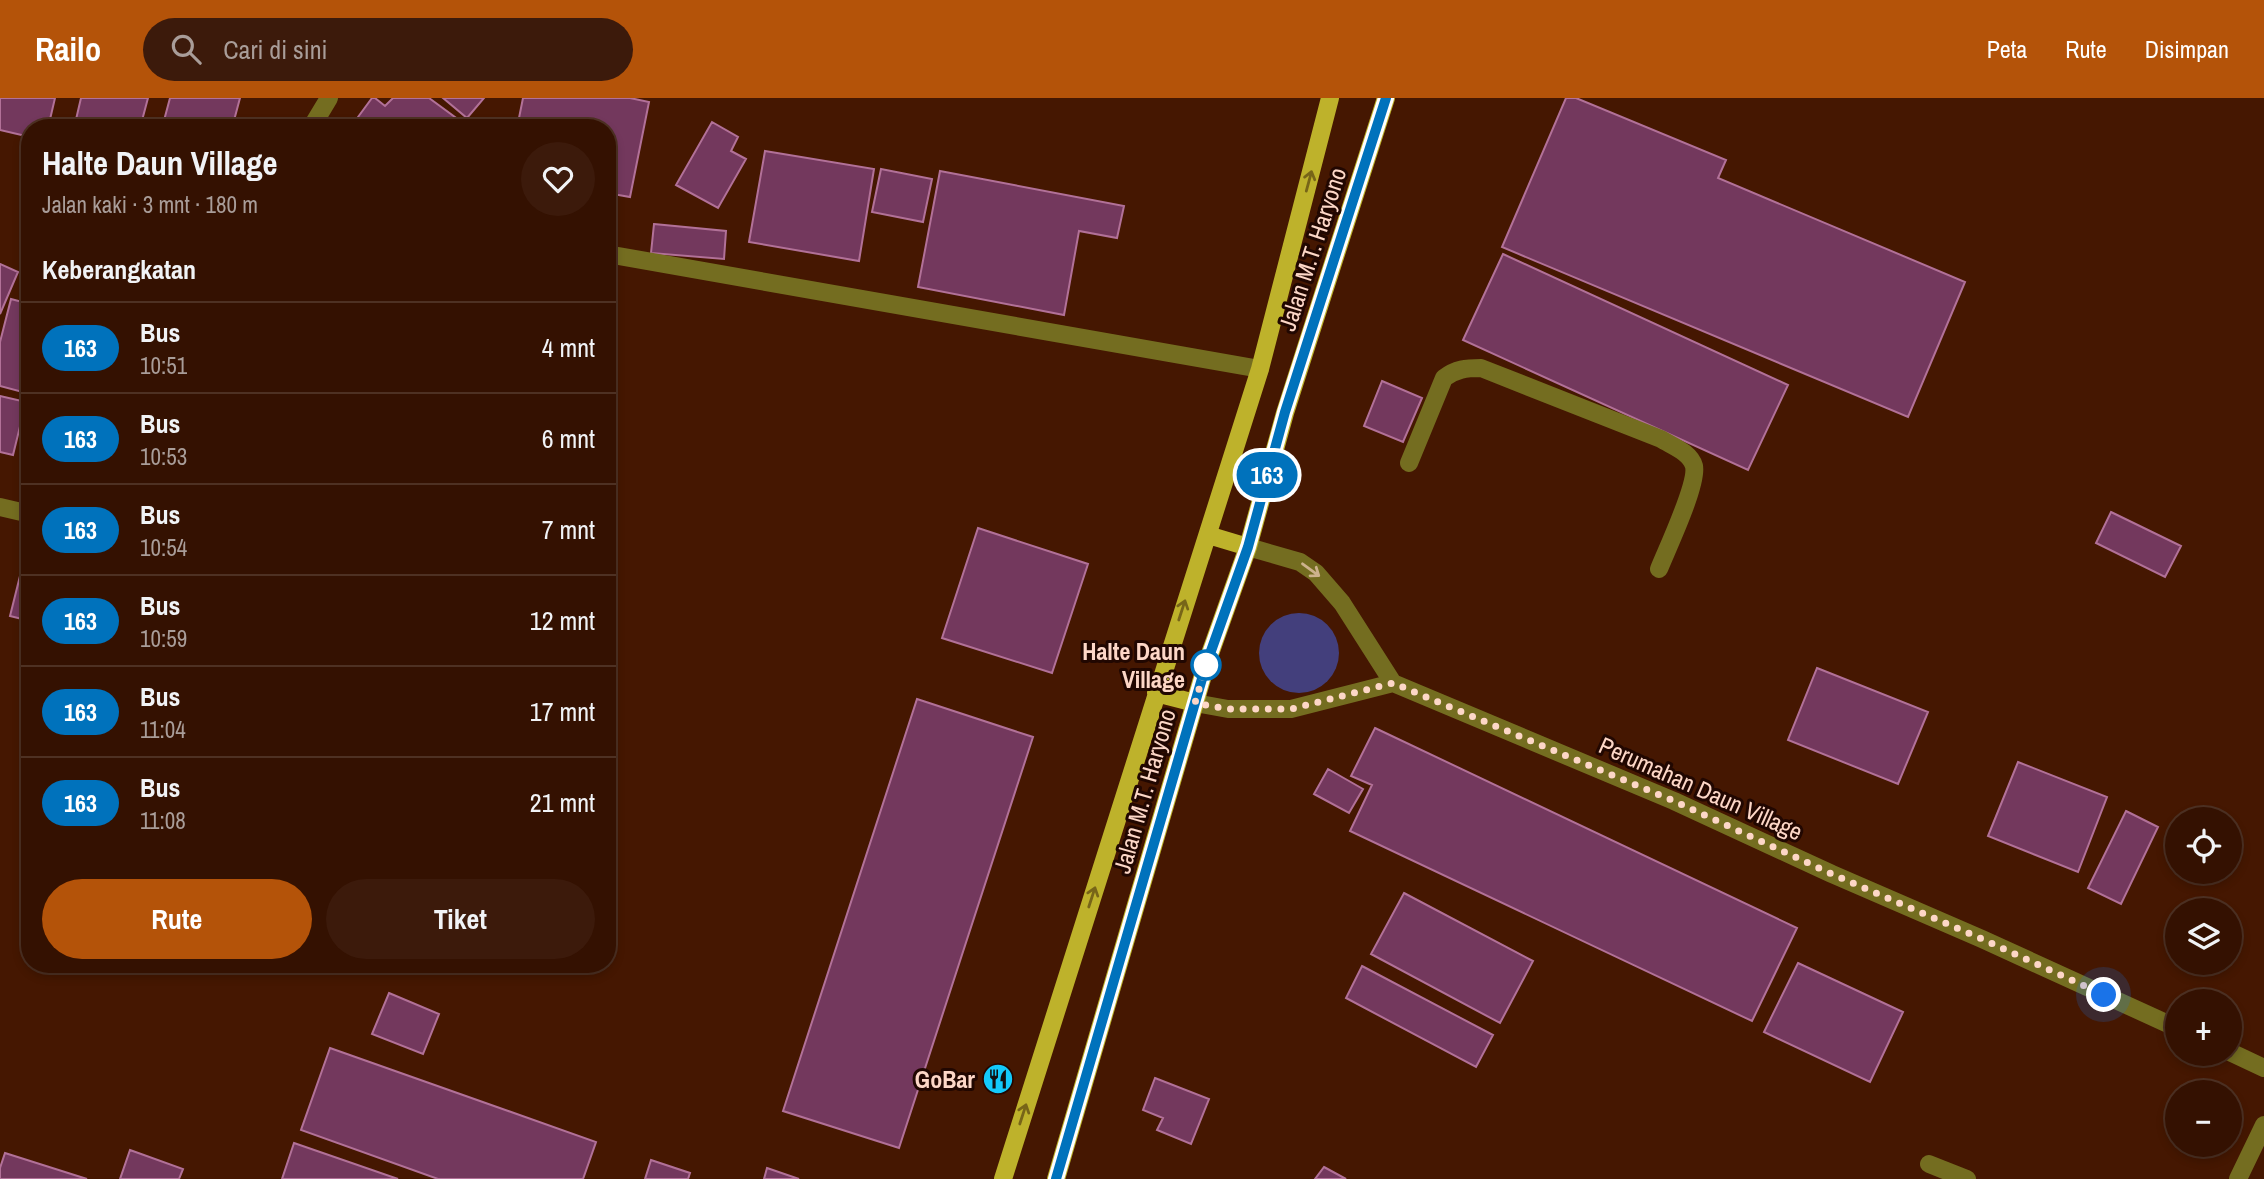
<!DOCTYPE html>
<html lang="id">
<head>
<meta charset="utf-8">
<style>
  body { margin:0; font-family:"Archivo Narrow",sans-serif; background:#3c1a0b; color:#f1f3f6; height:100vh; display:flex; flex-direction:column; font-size:26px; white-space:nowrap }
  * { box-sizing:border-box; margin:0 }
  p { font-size:23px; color:#a99d99 }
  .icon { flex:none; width:38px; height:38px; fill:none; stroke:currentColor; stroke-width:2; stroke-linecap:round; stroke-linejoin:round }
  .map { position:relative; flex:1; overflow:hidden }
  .details { position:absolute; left:21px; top:21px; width:595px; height:854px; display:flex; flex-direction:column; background:#341101; border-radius:28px; box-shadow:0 4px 10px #0003,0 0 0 2px #4e3123 }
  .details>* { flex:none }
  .badge { padding:0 14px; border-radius:23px; font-size:24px; line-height:46px }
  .tools { position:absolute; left:2165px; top:709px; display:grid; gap:14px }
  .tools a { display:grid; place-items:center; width:77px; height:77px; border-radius:50%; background:#341101; box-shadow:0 4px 10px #0003,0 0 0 2px #4e3123; font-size:35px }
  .you { position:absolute; width:35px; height:35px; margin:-18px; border:5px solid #fff; border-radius:50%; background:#1a73e8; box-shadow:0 0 0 10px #1a73e833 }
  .map>.badge { position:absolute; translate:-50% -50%; box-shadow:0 0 0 4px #fff }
  h2 { padding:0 21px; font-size:26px; line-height:63px }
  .round { display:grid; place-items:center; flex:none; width:74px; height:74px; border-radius:37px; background:#3c1a0b }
  .overview { display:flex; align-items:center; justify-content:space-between; height:119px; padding:0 21px }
  h1 { font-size:33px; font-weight:700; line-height:52px }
  .cta { display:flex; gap:14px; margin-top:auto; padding:14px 21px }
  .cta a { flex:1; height:80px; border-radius:42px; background:#b45309; color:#fff; font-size:28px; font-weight:700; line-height:80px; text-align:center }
  .cta a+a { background:#3c1a0b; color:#f1f3f6 }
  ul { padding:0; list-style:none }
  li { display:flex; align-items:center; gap:21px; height:91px; padding:0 21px; border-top:2px solid #4e3123 }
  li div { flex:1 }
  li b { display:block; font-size:26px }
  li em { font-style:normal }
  li .badge { min-width:77px; font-weight:700; text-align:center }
  header { display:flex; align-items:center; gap:42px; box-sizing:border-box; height:98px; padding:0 35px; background:#b45309; color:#fff }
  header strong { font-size:33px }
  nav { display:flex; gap:38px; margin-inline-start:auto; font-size:24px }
  .search { width:490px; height:63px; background:#3c1a0b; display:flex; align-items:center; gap:18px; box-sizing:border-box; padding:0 24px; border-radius:38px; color:#a99d99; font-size:26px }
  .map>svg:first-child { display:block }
</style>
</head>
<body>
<header>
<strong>Railo</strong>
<div class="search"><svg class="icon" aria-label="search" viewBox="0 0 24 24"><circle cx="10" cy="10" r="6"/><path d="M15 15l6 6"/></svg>Cari di sini</div>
<nav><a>Peta</a><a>Rute</a><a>Disimpan</a></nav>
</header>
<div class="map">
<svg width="2264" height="1081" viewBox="0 0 2264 1081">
  <rect width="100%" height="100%" fill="#451701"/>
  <path fill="#433f7c" d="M1259 555a40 40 0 1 1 80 0a40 40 0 1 1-80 0Z"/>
  <path fill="#73385d" stroke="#b27198" stroke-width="2" d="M 0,0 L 55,0 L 48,30 L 30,30 L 30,39 L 0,32 Z
    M 81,0 L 148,0 L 140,30 L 74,30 Z
    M 170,0 L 240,0 L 232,30 L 162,30 Z
    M 372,0 L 375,0 L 385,8 L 393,0 L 429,0 L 463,25 L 459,30 L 370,30 L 358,19 Z
    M 443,0 L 484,0 L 467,20 Z
    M 523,0 L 630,0 L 649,4 L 630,99 L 607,95 L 607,30 L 517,30 Z
    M 1566,0 L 1576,0 L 1726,62 L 1718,80 L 1965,184 L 1908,319 L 1502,149 Z
    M 712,24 L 738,39 L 731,53 L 746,61 L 718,110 L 676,87 Z
    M 765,53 L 874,71 L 859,163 L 749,144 Z
    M 881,71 L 932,81 L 923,124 L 872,114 Z
    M 940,73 L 1124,108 L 1117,140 L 1079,133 L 1064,217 L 918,189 Z
    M 654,126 L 726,133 L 724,161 L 651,155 Z
    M 1503,156 L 1788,287 L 1748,372 L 1463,242 Z
    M 0,166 L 18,174 L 0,216 Z
    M 11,201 L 30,206 L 30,296 L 0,288 L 0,244 Z
    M 1382,283 L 1422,300 L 1403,344 L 1364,328 Z
    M 0,298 L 26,304 L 13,357 L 0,354 Z
    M 30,338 L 30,367 L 23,366 Z
    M 2111,414 L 2181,448 L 2165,479 L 2096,445 Z
    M 978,430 L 1088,466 L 1052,575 L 942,540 Z
    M 27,450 L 30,450 L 30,523 L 10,518 Z
    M 1817,570 L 1928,614 L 1898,686 L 1788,642 Z
    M 917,601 L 1033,639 L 899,1050 L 783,1013 Z
    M 1375,630 L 1797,830 L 1752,923 L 1350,733 L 1372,687 L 1351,678 Z
    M 2018,664 L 2107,699 L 2078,774 L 1988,738 Z
    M 1328,671 L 1363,691 L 1349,715 L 1314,696 Z
    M 2126,713 L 2158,729 L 2121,806 L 2088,790 Z
    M 1404,795 L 1533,863 L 1500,925 L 1371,856 Z
    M 1798,865 L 1903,914 L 1870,984 L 1764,934 Z
    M 1362,868 L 1493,937 L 1476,969 L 1346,900 Z
    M 389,895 L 439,916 L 423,956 L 372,936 Z
    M 330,950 L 596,1044 L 583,1081 L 438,1081 L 301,1032 Z
    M 1155,980 L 1209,1001 L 1191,1046 L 1157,1032 L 1163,1020 L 1143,1012 Z
    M 294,1045 L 398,1081 L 282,1081 Z
    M 130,1052 L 183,1071 L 179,1081 L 120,1081 Z
    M 5,1055 L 87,1081 L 0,1081 L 0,1070 Z
    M 651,1062 L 690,1075 L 688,1081 L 645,1081 Z
    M 1324,1069 L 1346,1081 L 1315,1081 Z
    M 767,1070 L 799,1081 L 764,1081 Z"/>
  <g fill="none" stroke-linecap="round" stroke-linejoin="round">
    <path stroke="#746d20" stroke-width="18" d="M 311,30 L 329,0
      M 607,156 L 1260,271
      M 1409,365 L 1444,280 C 1456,271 1466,270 1481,270 L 1661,341 C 1672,348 1690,354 1694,368 C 1698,386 1667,451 1659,471
      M 0,409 L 30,416
      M 1248,449 L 1300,464 L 1316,475 L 1342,505 L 1393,585 L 1674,703 L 1832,776 L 1982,841 L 2177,930
      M 1195,605 L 1228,611 L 1291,611 L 1393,585
      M 2230,954 L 2264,970
      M 1929,1066 L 1967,1081
      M 2238,1081 L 2264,1027"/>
    <path stroke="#beb22b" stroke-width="18" d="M 1208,437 L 1248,449
      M 1156,595 L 1195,605
      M 1003,1081 L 1260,271 L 1330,0
      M 1056,1081 L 1206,567 L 1248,449 L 1285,315 L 1386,0"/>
  </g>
  <defs><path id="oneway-shaft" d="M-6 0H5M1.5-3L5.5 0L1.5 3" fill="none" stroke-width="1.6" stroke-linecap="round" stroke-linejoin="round" transform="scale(1.75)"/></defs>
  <g stroke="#776518">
    <use href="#oneway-shaft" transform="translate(1309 83) rotate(-75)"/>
    <use href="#oneway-shaft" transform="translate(1182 512) rotate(-72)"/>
    <use href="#oneway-shaft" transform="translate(1092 799) rotate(-72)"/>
    <use href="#oneway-shaft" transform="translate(1023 1016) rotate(-72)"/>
  </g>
  <use stroke="#cdb28d" href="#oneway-shaft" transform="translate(1311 472) rotate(36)"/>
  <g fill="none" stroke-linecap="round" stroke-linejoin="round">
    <g stroke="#fff" stroke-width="16">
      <path id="line" d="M 1056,1081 L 1206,567 L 1248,449 L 1285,314 L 1386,0"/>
    </g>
    <use href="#line" stroke="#0072bc" stroke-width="10"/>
    <path stroke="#fdd7c7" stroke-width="7" stroke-dasharray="0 12.6" d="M 1206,567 L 1195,605 L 1228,611 L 1291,611 L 1393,585 L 1674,703 L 1832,776 L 1982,841 L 2104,897"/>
  </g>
  <defs>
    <g id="restaurant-disc" transform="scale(1.575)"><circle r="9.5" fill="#13cafb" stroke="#210701"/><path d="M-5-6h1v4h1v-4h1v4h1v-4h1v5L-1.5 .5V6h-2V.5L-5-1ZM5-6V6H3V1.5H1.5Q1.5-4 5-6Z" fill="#111"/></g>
  </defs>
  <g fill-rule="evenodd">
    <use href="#restaurant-disc" x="998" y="981"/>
  </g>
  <circle fill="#fff" stroke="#0072bc" stroke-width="3.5" cx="1206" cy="567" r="14"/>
  <g text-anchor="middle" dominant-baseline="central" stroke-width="6" stroke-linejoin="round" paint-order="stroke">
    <g font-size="24" fill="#fdd7c7" stroke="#210701">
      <text transform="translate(1312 151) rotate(-72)">Jalan M.T. Haryono</text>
      <text transform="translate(1701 690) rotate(24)">Perumahan Daun Village</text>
      <text transform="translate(1144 693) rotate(-74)">Jalan M.T. Haryono</text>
    </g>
    <g font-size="24" font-weight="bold" fill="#fdd7c7" stroke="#210701" text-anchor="end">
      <text x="1185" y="553">Halte Daun<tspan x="1185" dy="28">Village</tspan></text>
    </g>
    <g font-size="24" font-weight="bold" fill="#fdd7c7" stroke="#210701" text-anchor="end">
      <text x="975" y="981">GoBar</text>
    </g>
  </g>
</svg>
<div class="tools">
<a><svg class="icon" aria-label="locate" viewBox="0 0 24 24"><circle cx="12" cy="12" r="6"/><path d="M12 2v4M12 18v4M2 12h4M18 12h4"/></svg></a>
<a><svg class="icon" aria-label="layers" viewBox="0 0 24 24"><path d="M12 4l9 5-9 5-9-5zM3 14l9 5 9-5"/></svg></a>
<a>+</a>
<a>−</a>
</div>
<div class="you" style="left:2104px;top:897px"></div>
<b class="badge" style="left:1267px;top:377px;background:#0072bc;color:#fff">163</b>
<section class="details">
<div class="overview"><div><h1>Halte Daun Village</h1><p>Jalan kaki · 3 mnt · 180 m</p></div><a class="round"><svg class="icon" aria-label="heart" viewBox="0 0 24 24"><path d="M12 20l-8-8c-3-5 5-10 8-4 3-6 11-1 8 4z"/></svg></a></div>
<h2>Keberangkatan</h2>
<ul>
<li><span class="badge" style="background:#0072bc;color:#fff">163</span><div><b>Bus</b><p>10:51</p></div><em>4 mnt</em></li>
<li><span class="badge" style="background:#0072bc;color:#fff">163</span><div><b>Bus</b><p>10:53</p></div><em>6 mnt</em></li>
<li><span class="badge" style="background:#0072bc;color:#fff">163</span><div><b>Bus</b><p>10:54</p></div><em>7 mnt</em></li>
<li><span class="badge" style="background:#0072bc;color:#fff">163</span><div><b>Bus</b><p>10:59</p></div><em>12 mnt</em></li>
<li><span class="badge" style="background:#0072bc;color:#fff">163</span><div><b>Bus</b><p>11:04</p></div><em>17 mnt</em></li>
<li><span class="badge" style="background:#0072bc;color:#fff">163</span><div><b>Bus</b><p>11:08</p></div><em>21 mnt</em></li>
</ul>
<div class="cta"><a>Rute</a><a>Tiket</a></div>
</section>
</div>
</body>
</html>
